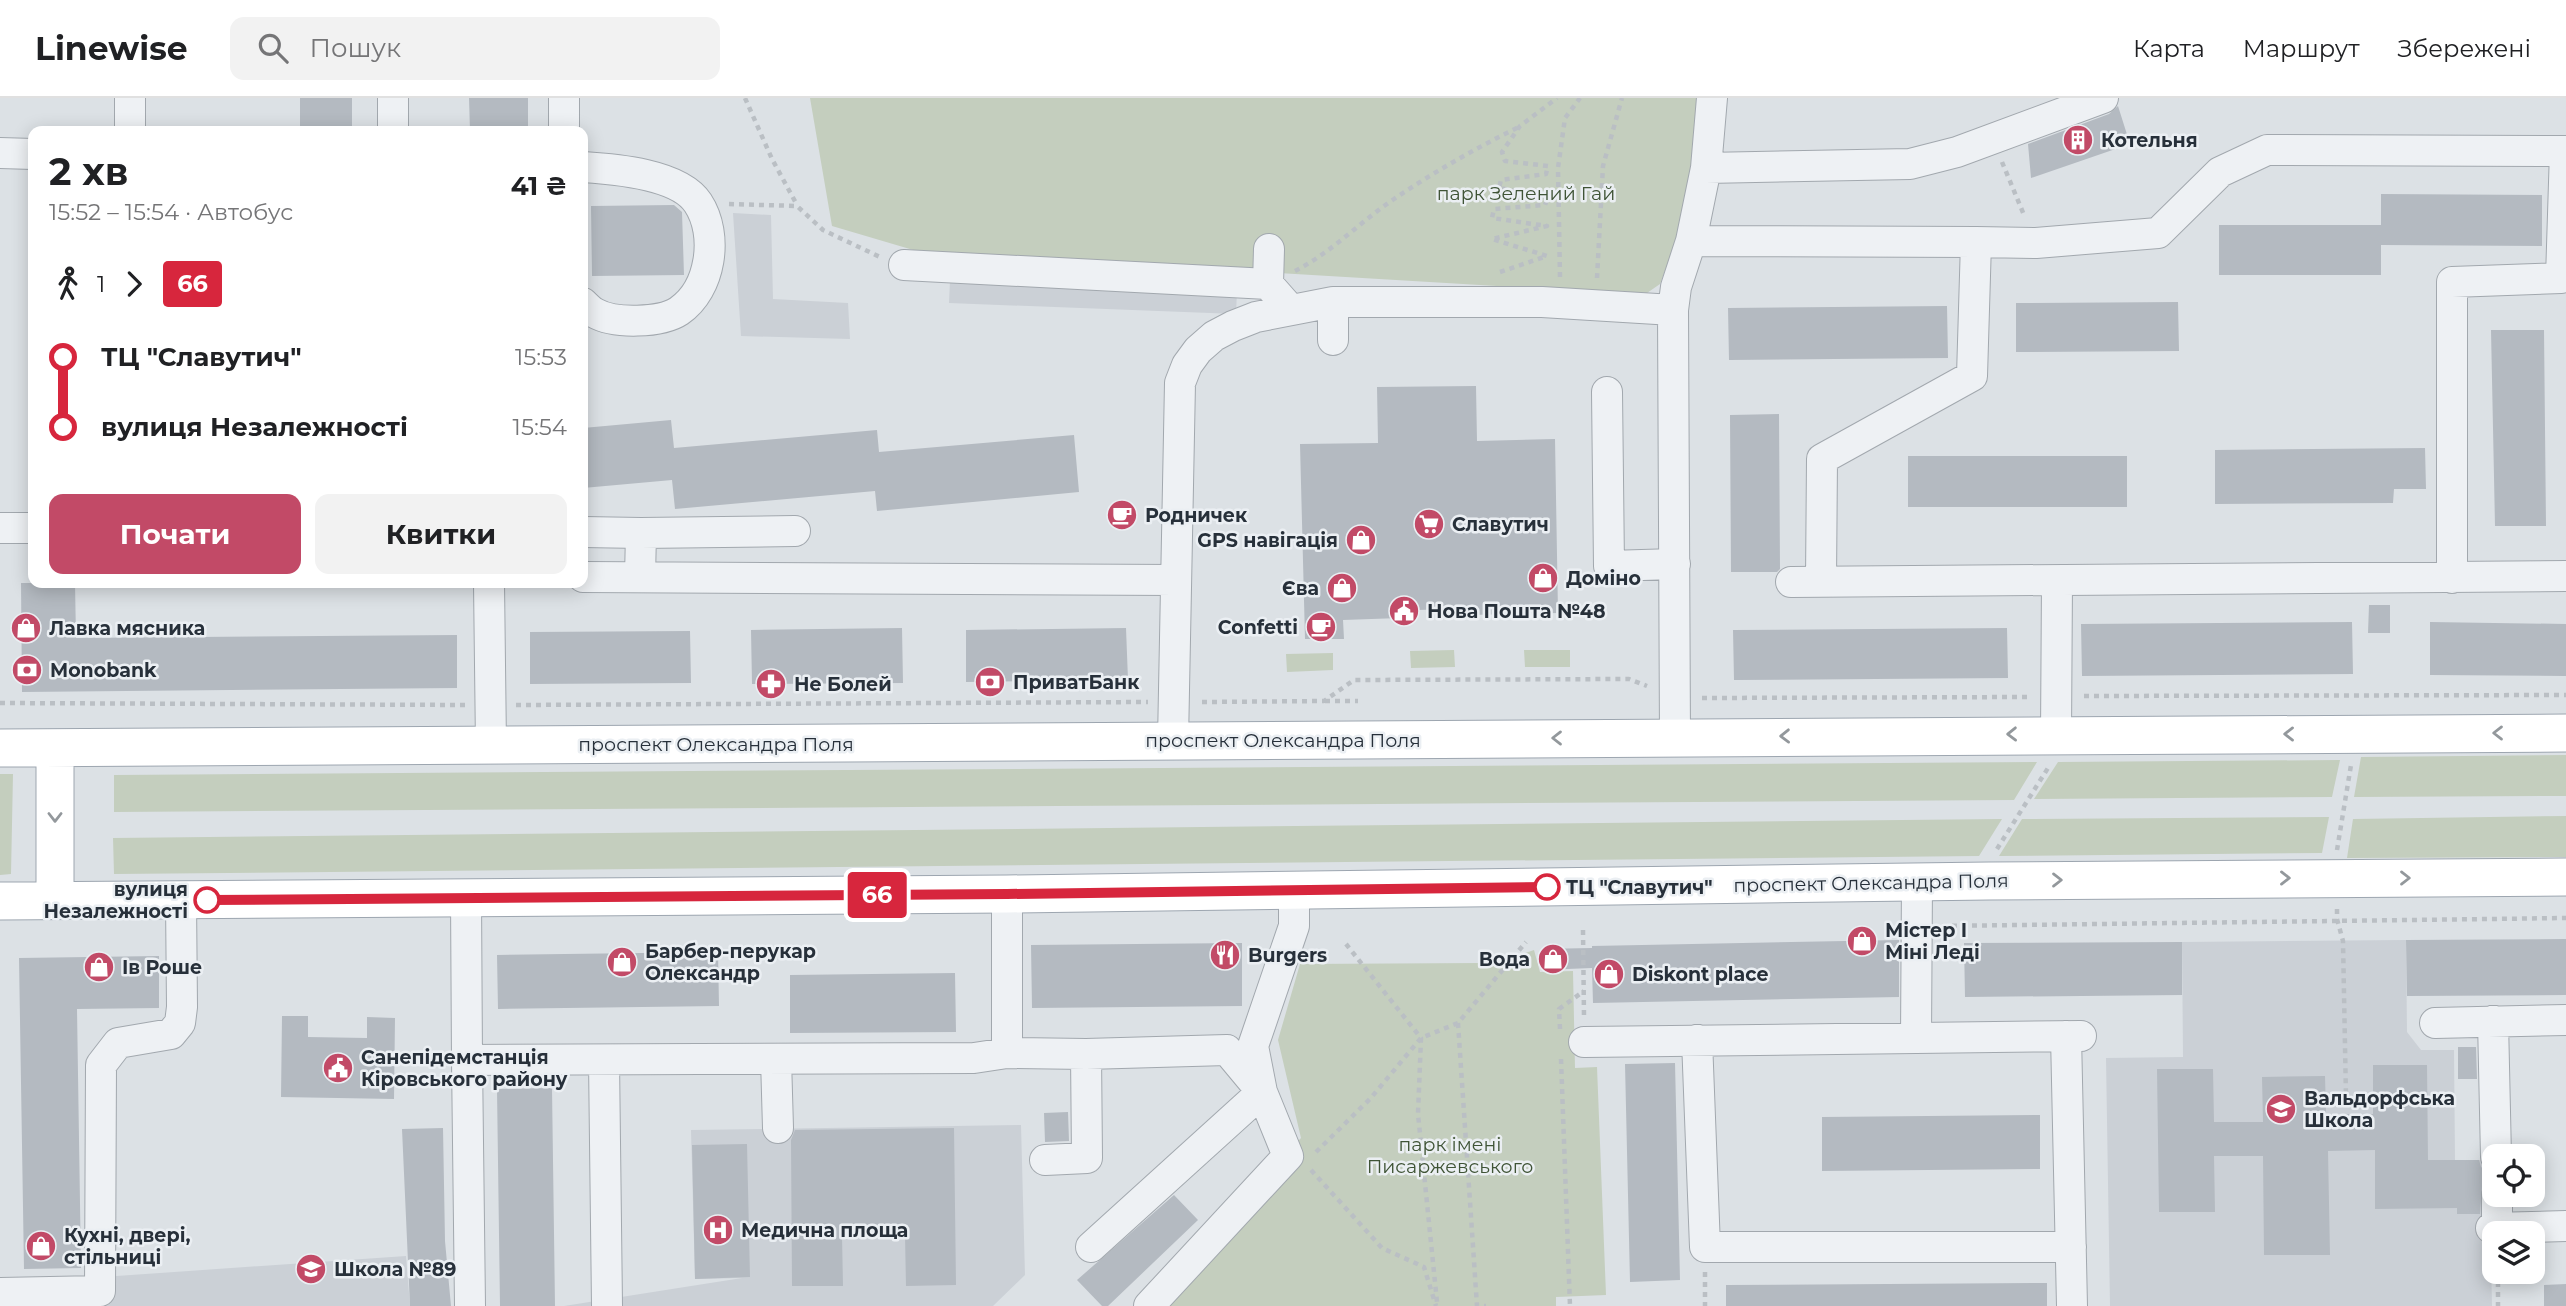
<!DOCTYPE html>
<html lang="uk">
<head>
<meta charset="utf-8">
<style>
  body { margin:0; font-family:Montserrat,sans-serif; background:#f2f2f2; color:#202124; height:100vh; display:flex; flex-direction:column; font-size:26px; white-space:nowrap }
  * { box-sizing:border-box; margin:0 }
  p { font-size:23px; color:#757577 }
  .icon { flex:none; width:38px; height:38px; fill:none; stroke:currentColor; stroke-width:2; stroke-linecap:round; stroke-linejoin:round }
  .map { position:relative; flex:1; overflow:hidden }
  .drawer { position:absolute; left:28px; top:28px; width:560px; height:462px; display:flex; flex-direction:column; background:#fff; border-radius:14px; box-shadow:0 4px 18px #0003 }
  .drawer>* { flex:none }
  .badge { padding:0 14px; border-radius:5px; font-size:24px; line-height:46px }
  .buttons { position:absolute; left:2482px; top:1046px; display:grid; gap:14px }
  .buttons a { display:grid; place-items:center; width:63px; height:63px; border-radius:14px; background:#fff; box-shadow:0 4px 18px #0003; font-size:35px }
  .map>.badge { position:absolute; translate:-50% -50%; box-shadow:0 0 0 4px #fff }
  .legs { display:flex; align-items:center; gap:10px; height:77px; padding:0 21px; font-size:23px }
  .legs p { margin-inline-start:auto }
  .head { display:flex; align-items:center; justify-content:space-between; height:119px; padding:0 21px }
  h1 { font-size:38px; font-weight:700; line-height:52px }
  .action { display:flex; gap:14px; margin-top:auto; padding:14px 21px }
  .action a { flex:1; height:80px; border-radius:14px; background:#c24a67; color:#fff; font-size:28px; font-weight:700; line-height:80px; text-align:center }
  .action a+a { background:#f2f2f2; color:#202124 }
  ul { padding:0 21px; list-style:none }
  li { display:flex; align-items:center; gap:24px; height:70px; font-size:26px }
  li i { display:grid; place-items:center; width:10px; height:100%; margin:0 9px; background:currentColor }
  li i::after { content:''; width:18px; height:18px; margin:-9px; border:5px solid; border-radius:50%; background:#fff }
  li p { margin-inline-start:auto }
  li:first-child i { background:linear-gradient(#0000 50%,currentColor 0) }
  li:last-child i { background:linear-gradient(currentColor 50%,#0000 0) }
  header { display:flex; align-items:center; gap:42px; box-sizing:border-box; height:98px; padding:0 35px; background:#fff; border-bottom:2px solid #e0e0e0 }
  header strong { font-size:33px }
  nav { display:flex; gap:38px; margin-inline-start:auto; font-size:24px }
  .search { width:490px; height:63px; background:#f2f2f2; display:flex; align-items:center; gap:18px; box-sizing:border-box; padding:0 24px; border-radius:14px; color:#757577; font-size:26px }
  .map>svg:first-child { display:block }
</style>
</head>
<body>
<header>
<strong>Linewise</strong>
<div class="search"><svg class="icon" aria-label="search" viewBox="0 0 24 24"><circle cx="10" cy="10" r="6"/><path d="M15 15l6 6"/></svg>Пошук</div>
<nav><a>Карта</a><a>Маршрут</a><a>Збережені</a></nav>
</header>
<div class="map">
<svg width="2566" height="1208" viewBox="0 0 2566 1208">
  <rect width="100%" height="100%" fill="#dce1e5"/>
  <path fill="#cbd0d6" d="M 733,115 L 771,117 L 773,201 L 848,205 L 850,241 L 741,238 Z
    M 950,182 L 1237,192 L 1236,216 L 949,205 Z
    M 2406,842 L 2407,934 L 2421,952 L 2454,952 L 2455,1062 L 2489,1062 L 2492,1208 L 2110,1208 L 2106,960 L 2183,959 L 2182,844 Z
    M 1021,1027 L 1025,1177 L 993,1208 L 564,1208 L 742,1180 L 695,1181 L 691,1032 Z
    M 406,1158 L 410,1208 L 15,1208 L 15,1185 Z"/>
  <path fill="#c4cebe" d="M 810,0 L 1706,0 L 1693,97 L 1660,186 L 1647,195 L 1600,194 L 920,154 L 832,128 Z
    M 1454,552 L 1455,569 L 1411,570 L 1410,553 Z
    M 1524,552 L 1570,552 L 1570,569 L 1525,569 Z
    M 1333,555 L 1333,572 L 1287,574 L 1286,556 Z
    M 2566,657 L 2566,698 L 2354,699 L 2361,659 Z
    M 2340,662 L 2332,699 L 2034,701 L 2058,664 Z
    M 2037,664 L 2014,702 L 114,714 L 114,677 Z
    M 0,676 L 13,676 L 11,776 L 0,777 Z
    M 2566,718 L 2566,759 L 2347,760 L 2353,721 Z
    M 2329,719 L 2322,755 L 1999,758 L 2022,721 Z
    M 2002,721 L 1979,758 L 114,776 L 113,740 Z
    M 1534,852 L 1540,874 L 1573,873 L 1575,970 L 1597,969 L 1606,1197 L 1556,1199 L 1556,1208 L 1138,1208 L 1301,1040 L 1278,942 L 1300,866 L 1481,865 L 1488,868 Z"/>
  <path fill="#b4bac1" d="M 300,0 L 352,0 L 352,33 L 300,33 Z
    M 469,0 L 528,0 L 528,33 L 470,33 Z
    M 2118,8 L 2130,46 L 2031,80 L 2028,46 L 2109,16 Z
    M 2381,96 L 2542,97 L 2542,148 L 2381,147 Z
    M 674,107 L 682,114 L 684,177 L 592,178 L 591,108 Z
    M 2219,127 L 2381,127 L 2381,177 L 2219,177 Z
    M 2178,204 L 2179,253 L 2016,254 L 2016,205 Z
    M 1947,208 L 1948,260 L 1729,262 L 1728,210 Z
    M 2491,232 L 2544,232 L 2546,428 L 2495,428 Z
    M 1476,288 L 1477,343 L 1555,341 L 1558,515 L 1469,517 L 1453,511 L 1417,512 L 1400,520 L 1343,522 L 1344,541 L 1305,541 L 1300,346 L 1378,345 L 1377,289 Z
    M 1779,316 L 1780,471 L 1777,474 L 1731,474 L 1730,317 Z
    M 671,322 L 674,350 L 877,332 L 879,354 L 1074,337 L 1079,394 L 877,413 L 875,393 L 675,411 L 672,382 L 583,390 L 583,330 Z
    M 2425,350 L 2426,391 L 2394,391 L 2393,405 L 2215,406 L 2215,352 Z
    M 1908,358 L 2127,358 L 2127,409 L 1908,409 Z
    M 21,485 L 75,485 L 76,540 L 457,537 L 457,590 L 22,594 Z
    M 2369,507 L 2390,507 L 2390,535 L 2368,535 Z
    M 2352,524 L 2353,576 L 2082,578 L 2081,526 Z
    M 2430,524 L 2566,526 L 2566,578 L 2430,577 Z
    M 902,530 L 903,585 L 752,586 L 751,532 Z
    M 1126,530 L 1128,582 L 966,584 L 966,532 Z
    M 2007,530 L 2008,580 L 1734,582 L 1733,532 Z
    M 690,533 L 691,585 L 530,586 L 530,534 Z
    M 2566,841 L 2566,897 L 2407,898 L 2406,842 Z
    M 1899,842 L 1899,899 L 1593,905 L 1592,870 L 1542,872 L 1541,851 L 1592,850 L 1592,848 Z
    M 2182,844 L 2182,897 L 1965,899 L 1964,845 Z
    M 1242,845 L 1242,908 L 1032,910 L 1031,847 Z
    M 718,854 L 719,908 L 498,911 L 497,857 Z
    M 159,858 L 159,910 L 77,911 L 81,1170 L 24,1171 L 19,860 Z
    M 955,875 L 956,934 L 790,935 L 790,877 Z
    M 282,918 L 308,918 L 308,939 L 367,940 L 367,919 L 395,920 L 394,1001 L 281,999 Z
    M 2458,949 L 2476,949 L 2477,981 L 2458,981 Z
    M 1675,965 L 1680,1182 L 1630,1184 L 1625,966 Z
    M 2373,967 L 2427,967 L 2428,1062 L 2479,1062 L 2481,1069 L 2489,1075 L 2490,1081 L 2482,1089 L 2480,1116 L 2457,1116 L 2457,1110 L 2375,1111 L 2375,1052 L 2328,1053 L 2330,1157 L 2264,1157 L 2263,1058 L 2214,1058 L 2215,1114 L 2159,1114 L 2157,971 L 2213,971 L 2214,1024 L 2263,1024 L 2262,979 L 2325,978 L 2326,1016 L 2373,1016 Z
    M 552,990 L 555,1208 L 500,1208 L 497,991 Z
    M 1068,1014 L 1069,1043 L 1045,1044 L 1044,1015 Z
    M 2040,1017 L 2040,1071 L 1822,1073 L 1822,1019 Z
    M 443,1030 L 445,1143 L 451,1208 L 410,1208 L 402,1031 Z
    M 954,1030 L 956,1187 L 906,1188 L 905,1137 L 842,1138 L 843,1188 L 792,1188 L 791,1042 L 795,1032 Z
    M 747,1046 L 750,1179 L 695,1181 L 692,1047 Z
    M 1174,1097 L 1198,1122 L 1108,1208 L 1102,1208 L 1077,1182 Z
    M 2047,1185 L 2047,1208 L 1726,1208 L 1726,1187 Z
    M 2566,1186 L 2566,1208 L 2544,1208 L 2544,1187 Z"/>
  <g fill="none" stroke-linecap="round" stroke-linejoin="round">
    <g stroke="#a2a8ae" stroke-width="32">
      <path id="minor" d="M 130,0 L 130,33
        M 393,0 L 393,33
        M 564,0 L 564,33
        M 0,55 L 33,56
        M 583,69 C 615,71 679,76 698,105 C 719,137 711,191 679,213 C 661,225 614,226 595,215 C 591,213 586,208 583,205
        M 1706,70 L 1712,0
        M 1691,143 L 1976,144 L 1972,278 L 1822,361 L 1821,483
        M 1976,144 L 2036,145 L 2158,135 L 2220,74 L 2267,52 L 2565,53 L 2561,180 L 2452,184 L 2452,480
        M 904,167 L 1268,186 L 1290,211
        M 1268,186 L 1269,151
        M 1333,204 L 1333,242
        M 1607,294 L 1609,468 L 1675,466
        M 0,430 L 33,430
        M 583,434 L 641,435 L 640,479
        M 641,435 L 795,433
        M 583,479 L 1176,482
        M 1791,484 L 2566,478
        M 489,485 L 491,648
        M 2056,636 L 2057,483
        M 1675,639 L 1673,212 L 1676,189 L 1691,143 L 1706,70 L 1910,66 L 1957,54 L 2103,0
        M 1173,643 L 1180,285 L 1187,267 L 1198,252 L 1214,238 L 1233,228 L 1256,219 L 1333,204 L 1542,204 L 1673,212
        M 1007,796 L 1007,955
        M 466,799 L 467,962 L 974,960 L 1007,955 L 1086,956 L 1227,952 L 1262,994
        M 2493,923 L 2496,1059
        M 2435,925 L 2566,922
        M 2066,938 L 2072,1208
        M 1916,940 L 1917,784
        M 1697,942 L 1705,1149 L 2071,1149
        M 1584,944 L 2081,938
        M 776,961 L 778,1030
        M 467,962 L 470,1208
        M 604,962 L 607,1208
        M 1045,1062 L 1087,1060 L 1086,956
        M 2497,1097 L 2497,1129
        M 2491,1130 L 2566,1128
        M 1091,1149 L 1262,994
        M 0,1195 L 100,1193 L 101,967 L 118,945 L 171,936 L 180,925 L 182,909 L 181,802
        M 1149,1208 L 1288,1058 L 1262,994 L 1253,948 L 1294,828 L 1294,793"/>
    </g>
    <g stroke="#9da6b0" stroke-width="39">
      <path id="major" d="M 0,650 L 2566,635
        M 0,803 L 1007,796 L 1989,783 L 2566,779
        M 55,803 L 55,651"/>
    </g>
    <path stroke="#babfc4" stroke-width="4.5" stroke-dasharray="5 5" stroke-linecap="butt" d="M 745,0 L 772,61 L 797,107
      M 2002,64 L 2024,117
      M 729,106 L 797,108 L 823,132 L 880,159
      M 1295,173 C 1332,154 1360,124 1394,101 C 1434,74 1476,50 1519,29
      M 1500,174 L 1547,158 L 1492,141 L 1547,128 L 1492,120 L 1494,111 L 1545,107 L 1548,99 L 1499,90 L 1501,82 L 1546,76 L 1548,68 L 1505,63 L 1502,54 L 1520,28 L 1557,0
      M 1560,179 L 1558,70 L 1565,20 L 1580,0
      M 1597,180 L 1603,68 L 1622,0
      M 2084,598 L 2566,597
      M 1702,600 L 2030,599
      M 1325,603 L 1358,603
      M 1202,604 L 1324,603 L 1354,582 L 1629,581 L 1647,588
      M 0,605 L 465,607
      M 516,607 L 1148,604
      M 1997,751 L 2048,670
      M 2337,752 L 2351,667
      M 2337,811 L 2337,821 L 2343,843 L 2346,1000 L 2373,999
      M 1942,828 L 2566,820
      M 1583,832 L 1584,919
      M 1346,846 L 1421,940 L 1418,1016 L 1437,1204
      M 1458,925 L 1477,1208
      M 1560,931 L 1559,911 L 1584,893
      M 1561,961 L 1570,1208
      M 1316,1054 L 1370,1001 L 1421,940 L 1458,925 L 1526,844
      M 1311,1072 L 1382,1150 L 1424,1169 L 1436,1208
      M 1705,1174 L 1705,1208
      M 2498,1174 L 2498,1208
      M 1484,1208 L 1486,1208"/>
    <use href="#minor" stroke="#eef1f4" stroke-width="30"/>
    <use href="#major" stroke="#fff" stroke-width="37"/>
  </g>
  <defs><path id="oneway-chevron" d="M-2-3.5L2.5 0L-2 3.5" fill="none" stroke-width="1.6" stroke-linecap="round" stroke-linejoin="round" transform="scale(1.75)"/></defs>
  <g stroke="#93989c">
    <use href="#oneway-chevron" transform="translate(2498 635) rotate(180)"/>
    <use href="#oneway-chevron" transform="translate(2012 636) rotate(179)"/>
    <use href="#oneway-chevron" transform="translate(2289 636) rotate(-180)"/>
    <use href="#oneway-chevron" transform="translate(1785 638) rotate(179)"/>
    <use href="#oneway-chevron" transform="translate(1557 640) rotate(180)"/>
    <use href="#oneway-chevron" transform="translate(55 719) rotate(90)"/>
    <use href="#oneway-chevron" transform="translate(2285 780)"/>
    <use href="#oneway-chevron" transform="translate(2405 780)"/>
    <use href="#oneway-chevron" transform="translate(2057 782)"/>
  </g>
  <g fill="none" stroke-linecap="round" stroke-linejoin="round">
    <g stroke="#fff" stroke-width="16">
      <path id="line-1" d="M 207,802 L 1007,796 L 1547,789"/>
    </g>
    <use href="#line-1" stroke="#d7263d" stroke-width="10"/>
  </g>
  <defs>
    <g id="building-disc" transform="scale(1.575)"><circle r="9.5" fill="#c24a67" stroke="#ebeff3"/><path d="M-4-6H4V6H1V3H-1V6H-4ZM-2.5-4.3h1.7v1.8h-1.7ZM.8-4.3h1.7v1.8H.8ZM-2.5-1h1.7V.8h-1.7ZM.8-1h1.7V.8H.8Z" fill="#fff"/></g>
    <g id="cafe-disc" transform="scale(1.575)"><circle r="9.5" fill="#c24a67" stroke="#ebeff3"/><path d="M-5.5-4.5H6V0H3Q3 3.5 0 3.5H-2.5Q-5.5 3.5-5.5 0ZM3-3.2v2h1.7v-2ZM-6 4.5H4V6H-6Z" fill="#fff"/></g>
    <g id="supermarket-disc" transform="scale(1.575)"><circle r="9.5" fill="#c24a67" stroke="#ebeff3"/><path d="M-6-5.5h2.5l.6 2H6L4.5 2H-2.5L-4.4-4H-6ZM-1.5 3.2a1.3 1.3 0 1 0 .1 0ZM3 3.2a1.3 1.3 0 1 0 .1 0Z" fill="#fff"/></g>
    <g id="shop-disc" transform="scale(1.575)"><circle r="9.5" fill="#c24a67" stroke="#ebeff3"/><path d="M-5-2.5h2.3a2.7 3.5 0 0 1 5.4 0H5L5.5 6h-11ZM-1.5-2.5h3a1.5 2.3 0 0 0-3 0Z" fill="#fff"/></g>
    <g id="civic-disc" transform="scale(1.575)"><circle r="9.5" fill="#c24a67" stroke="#ebeff3"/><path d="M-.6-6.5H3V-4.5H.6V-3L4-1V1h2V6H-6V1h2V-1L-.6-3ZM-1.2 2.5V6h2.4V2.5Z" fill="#fff"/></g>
    <g id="bank-disc" transform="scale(1.575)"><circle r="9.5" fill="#c24a67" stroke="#ebeff3"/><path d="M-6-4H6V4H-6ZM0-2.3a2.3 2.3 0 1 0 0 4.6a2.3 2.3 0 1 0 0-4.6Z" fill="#fff"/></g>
    <g id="pharmacy-disc" transform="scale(1.575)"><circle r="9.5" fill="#c24a67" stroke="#ebeff3"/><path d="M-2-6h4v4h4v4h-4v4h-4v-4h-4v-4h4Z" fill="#fff"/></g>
    <g id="restaurant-disc" transform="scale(1.575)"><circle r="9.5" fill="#c24a67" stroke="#ebeff3"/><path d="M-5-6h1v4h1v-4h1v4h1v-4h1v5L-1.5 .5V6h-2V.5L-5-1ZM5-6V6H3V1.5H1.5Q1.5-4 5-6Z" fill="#fff"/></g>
    <g id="school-disc" transform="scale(1.575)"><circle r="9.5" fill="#c24a67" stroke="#ebeff3"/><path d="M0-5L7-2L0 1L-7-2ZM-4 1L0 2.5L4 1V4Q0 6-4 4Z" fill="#fff"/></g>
    <g id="hospital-disc" transform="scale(1.575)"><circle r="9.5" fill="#c24a67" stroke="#ebeff3"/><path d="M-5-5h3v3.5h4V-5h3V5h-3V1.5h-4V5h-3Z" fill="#fff"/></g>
  </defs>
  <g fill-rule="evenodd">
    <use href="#building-disc" x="2078" y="42"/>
    <use href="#cafe-disc" x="1122" y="417"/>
    <use href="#supermarket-disc" x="1429" y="426"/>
    <use href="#shop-disc" x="1361" y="442"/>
    <use href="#shop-disc" x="1543" y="480"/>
    <use href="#shop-disc" x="1342" y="490"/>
    <use href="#civic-disc" x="1404" y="513"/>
    <use href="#cafe-disc" x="1321" y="529"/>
    <use href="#shop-disc" x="26" y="530"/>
    <use href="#bank-disc" x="27" y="572"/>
    <use href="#bank-disc" x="990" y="584"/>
    <use href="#pharmacy-disc" x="771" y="586"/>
    <use href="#shop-disc" x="1862" y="843"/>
    <use href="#restaurant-disc" x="1225" y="857"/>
    <use href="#shop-disc" x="1553" y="861"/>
    <use href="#shop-disc" x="622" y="864"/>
    <use href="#shop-disc" x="99" y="869"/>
    <use href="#shop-disc" x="1609" y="876"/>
    <use href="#civic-disc" x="338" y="970"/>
    <use href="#school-disc" x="2281" y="1011"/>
    <use href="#hospital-disc" x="718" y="1132"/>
    <use href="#shop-disc" x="41" y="1148"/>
    <use href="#school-disc" x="311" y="1171"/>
  </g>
  <g fill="#fff" stroke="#d7263d" stroke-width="3.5">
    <circle cx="1547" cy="789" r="12"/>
    <circle cx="207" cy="802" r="12"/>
  </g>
  <g text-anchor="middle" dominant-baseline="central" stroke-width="5" stroke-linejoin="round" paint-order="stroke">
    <g font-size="19" font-weight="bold" fill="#27303a" stroke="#ebeff3" text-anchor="start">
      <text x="2101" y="42">Котельня</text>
      <text x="1145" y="417">Родничек</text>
      <text x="1452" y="426">Славутич</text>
      <text x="1338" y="442" text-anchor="end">GPS навігація</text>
      <text x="1566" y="480">Доміно</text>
      <text x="1319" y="490" text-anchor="end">Єва</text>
      <text x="1427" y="513">Нова Пошта №48</text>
      <text x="1298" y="529" text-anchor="end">Confetti</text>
      <text x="49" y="530">Лавка мясника</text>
      <text x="50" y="572">Monobank</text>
      <text x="1013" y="584">ПриватБанк</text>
      <text x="794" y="586">Не Болей</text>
      <text x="1885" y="832">Містер І<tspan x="1885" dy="22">Міні Леді</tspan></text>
      <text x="645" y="853">Барбер-перукар<tspan x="645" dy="22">Олександр</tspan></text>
      <text x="1248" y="857">Burgers</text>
      <text x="1530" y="861" text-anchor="end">Вода</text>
      <text x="122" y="869">Ів Роше</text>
      <text x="1632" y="876">Diskont place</text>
      <text x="361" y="959">Санепідемстанція<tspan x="361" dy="22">Кіровського району</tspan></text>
      <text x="2304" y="1000">Вальдорфська<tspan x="2304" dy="22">Школа</tspan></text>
      <text x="741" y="1132">Медична площа</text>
      <text x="64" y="1137">Кухні, двері,<tspan x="64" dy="22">стільниці</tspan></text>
      <text x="334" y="1171">Школа №89</text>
    </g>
    <g font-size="19" fill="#3f5436" stroke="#ebeff3">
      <text x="1526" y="95">парк Зелений Гай</text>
      <text x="1450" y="1046">парк імені<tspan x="1450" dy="22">Писаржевського</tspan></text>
    </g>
    <g font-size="19" fill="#27303a" stroke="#ebeff3">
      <text x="1283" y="642">проспект Олександра Поля</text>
      <text x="716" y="646">проспект Олександра Поля</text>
      <text transform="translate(1871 785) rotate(-1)">проспект Олександра Поля</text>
    </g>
    <g font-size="19" font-weight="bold" fill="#27303a" stroke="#ebeff3" text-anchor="start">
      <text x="1566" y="789">ТЦ "Славутич"</text>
      <text x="188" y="791" text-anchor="end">вулиця<tspan x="188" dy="22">Незалежності</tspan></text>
    </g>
  </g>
</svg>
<div class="buttons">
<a><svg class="icon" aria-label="locate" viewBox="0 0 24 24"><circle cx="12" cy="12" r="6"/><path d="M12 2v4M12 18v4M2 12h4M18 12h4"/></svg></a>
<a><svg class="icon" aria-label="layers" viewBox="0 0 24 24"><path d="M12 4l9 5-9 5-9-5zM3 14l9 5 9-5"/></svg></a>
</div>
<b class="badge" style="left:877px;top:797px;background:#d7263d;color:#fff">66</b>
<section class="drawer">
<div class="head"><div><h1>2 хв</h1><p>15:52 – 15:54 · Автобус</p></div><b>41 ₴</b></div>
<div class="legs"><svg class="icon" aria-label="walk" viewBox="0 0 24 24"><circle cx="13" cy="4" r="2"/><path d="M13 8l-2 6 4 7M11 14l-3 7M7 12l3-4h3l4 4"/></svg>1<svg class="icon" aria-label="forward" viewBox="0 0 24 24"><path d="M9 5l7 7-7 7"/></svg><b class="badge" style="background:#d7263d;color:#fff">66</b></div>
<ul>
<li><i style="color:#d7263d"></i><b>ТЦ &quot;Славутич&quot;</b><p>15:53</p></li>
<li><i style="color:#d7263d"></i><b>вулиця Незалежності</b><p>15:54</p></li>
</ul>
<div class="action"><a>Почати</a><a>Квитки</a></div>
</section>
</div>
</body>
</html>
